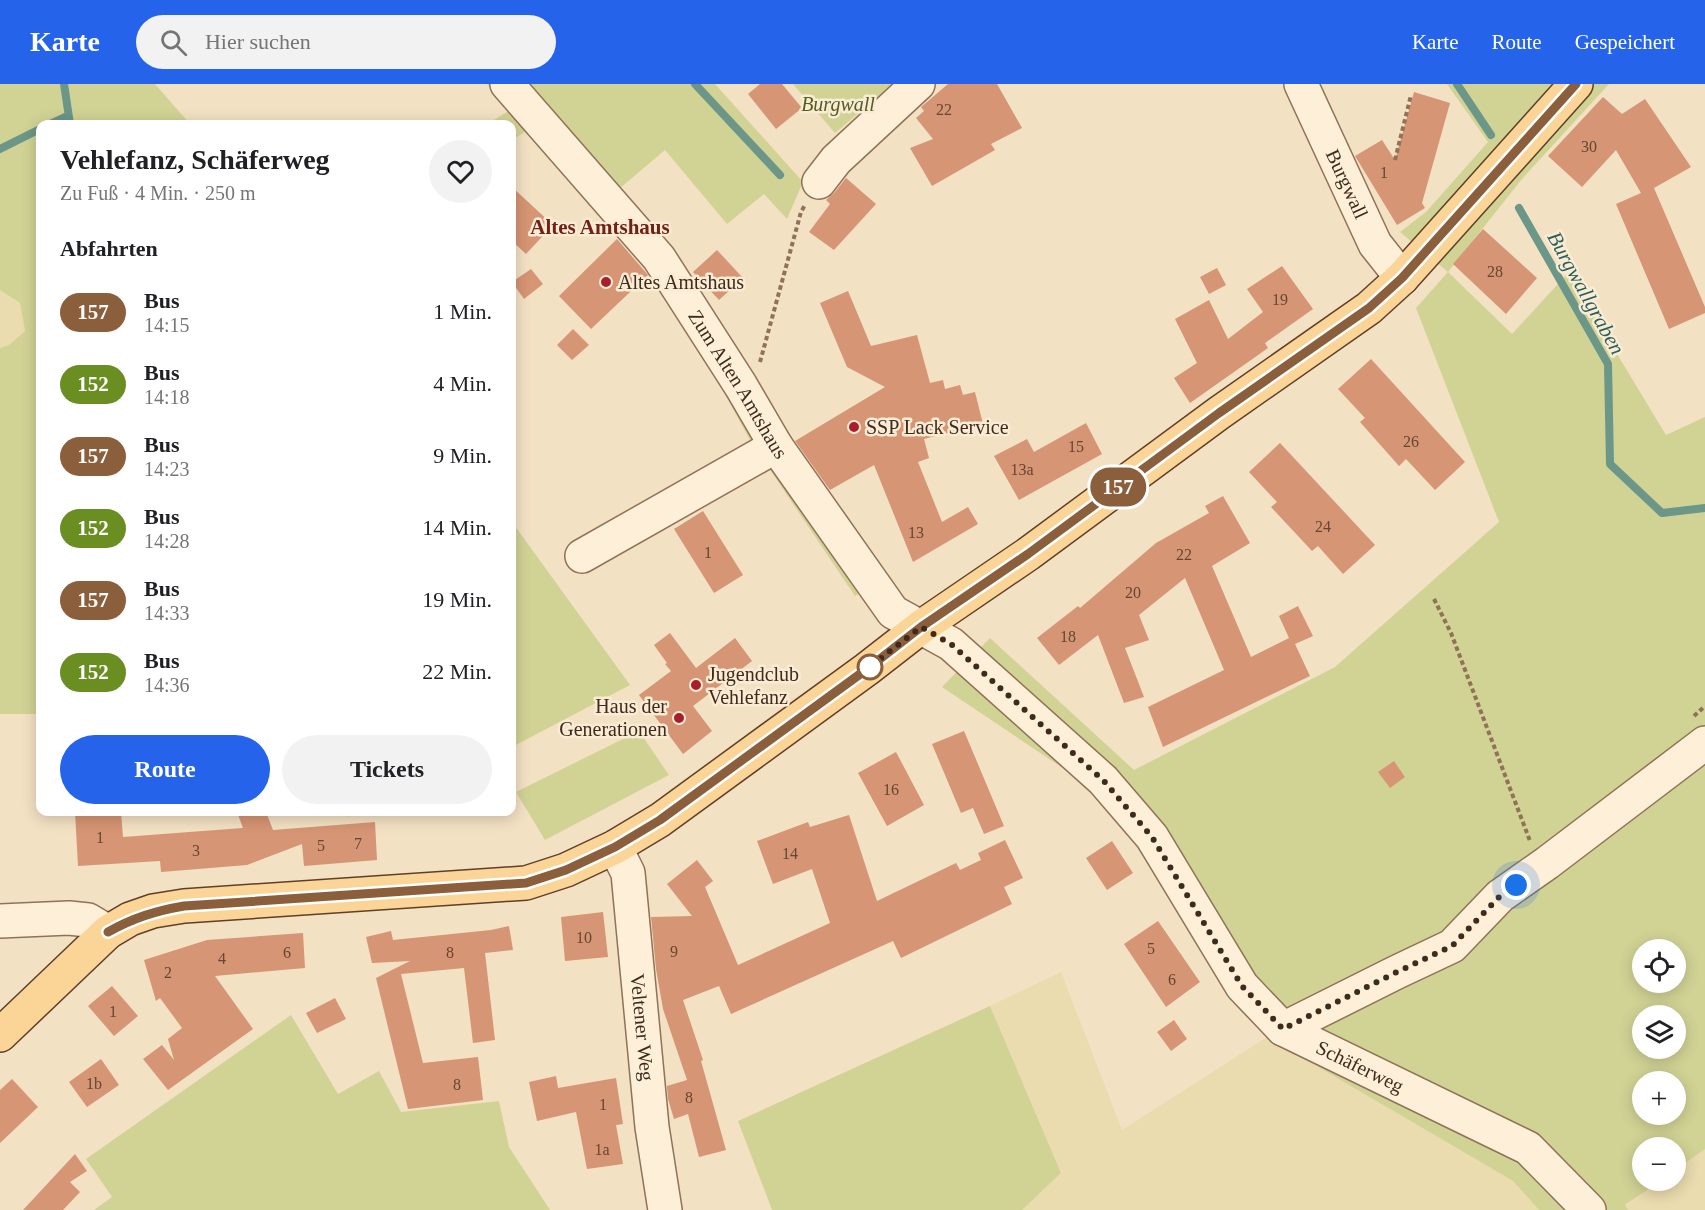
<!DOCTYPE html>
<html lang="de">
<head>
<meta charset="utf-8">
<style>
  body { margin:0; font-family:"Times New Roman",serif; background:#f2f2f2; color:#202124; height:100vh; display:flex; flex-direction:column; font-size:22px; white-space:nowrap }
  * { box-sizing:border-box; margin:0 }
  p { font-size:20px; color:#757577 }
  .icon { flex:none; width:33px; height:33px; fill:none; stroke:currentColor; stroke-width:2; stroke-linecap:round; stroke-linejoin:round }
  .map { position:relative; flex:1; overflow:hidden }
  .details { position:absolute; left:36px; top:36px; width:480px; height:696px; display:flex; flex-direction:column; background:#fff; border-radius:12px; box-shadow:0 3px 15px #0003 }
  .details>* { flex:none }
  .badge { padding:0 12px; border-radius:20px; font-size:21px; line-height:39px }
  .fabs { position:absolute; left:1632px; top:855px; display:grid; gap:12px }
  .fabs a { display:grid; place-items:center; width:54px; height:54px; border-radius:50%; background:#fff; box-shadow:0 3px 15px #0003; font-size:30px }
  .you { position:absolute; width:30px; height:30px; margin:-15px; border:4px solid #fff; border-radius:50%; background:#1a73e8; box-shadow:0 0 0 9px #1a73e833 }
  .map>.badge { position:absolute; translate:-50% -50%; box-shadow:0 0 0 3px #fff }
  h2 { padding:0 24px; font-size:22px; line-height:54px }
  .round { display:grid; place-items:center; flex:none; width:63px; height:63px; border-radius:32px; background:#f2f2f2 }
  .overview { display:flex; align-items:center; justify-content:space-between; height:102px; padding:0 24px }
  h1 { font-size:28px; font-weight:700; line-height:45px }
  .button { display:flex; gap:12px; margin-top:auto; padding:12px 24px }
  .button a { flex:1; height:69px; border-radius:36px; background:#2563eb; color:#fff; font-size:24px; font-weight:700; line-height:69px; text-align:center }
  .button a+a { background:#f2f2f2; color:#202124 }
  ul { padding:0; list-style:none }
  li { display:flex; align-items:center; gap:18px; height:72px; padding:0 24px }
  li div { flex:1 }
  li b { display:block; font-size:22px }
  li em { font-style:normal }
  li .badge { min-width:66px; font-weight:700; text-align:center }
  header { display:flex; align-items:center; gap:36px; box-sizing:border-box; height:84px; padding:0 30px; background:#2563eb; color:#fff }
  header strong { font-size:28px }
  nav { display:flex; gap:33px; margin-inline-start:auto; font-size:21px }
  .search { width:420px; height:54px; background:#f2f2f2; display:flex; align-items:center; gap:15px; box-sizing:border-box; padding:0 21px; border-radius:33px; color:#757577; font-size:22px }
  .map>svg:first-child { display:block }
</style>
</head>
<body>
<header>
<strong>Karte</strong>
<div class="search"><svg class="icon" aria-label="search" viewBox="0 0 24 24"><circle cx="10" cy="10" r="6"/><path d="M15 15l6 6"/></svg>Hier suchen</div>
<nav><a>Karte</a><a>Route</a><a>Gespeichert</a></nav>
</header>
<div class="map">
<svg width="1705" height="1126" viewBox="0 0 1705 1126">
  <rect width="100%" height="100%" fill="#f3e1c3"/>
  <path fill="#eadcaf" d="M 0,206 L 20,219 L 25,247 L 9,261 L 0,264 Z
    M 1061,888 L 1122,1046 L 1267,953 L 1513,1097 L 1539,1126 L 1022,1126 L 1061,1089 L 990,922 Z
    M 1705,1065 L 1705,1126 L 1628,1126 L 1625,1122 L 1661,1097 L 1676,1096 L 1676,1086 Z"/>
  <path fill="#d1d395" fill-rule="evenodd" d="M 0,0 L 155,0 L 190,40 L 40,40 L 40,630 L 0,630 L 0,264 L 9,261 L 25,247 L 20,219 L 0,206 Z
    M 487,0 L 715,0 L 803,98 L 787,135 L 764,110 L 727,140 L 665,66 L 619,105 L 822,410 L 888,493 L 855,512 L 750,356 L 655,183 L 528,46 L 512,56 L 512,40 L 488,40 L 510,26 Z
    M 793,0 L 893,0 L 835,49 Z
    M 1447,0 L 1609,0 L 1522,95 L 1448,188 L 1512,250 L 1568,189 L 1666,351 L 1705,333 L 1705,1065 L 1676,1086 L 1676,1064 L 1642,1064 L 1642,1096 L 1661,1097 L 1625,1121 L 1628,1126 L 1539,1126 L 1513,1097 L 1267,953 L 1238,924 L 1123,741 L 1079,695 L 942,603 L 990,554 L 1134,686 L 1335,583 L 1499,438 L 1416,224 L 1448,188 L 1400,148 L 1426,128 L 1488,58 ZM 1642,866 L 1676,866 L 1676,898 L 1642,898 ZM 1642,932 L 1676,932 L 1676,964 L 1642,964 ZM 1642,998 L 1676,998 L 1676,1030 L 1642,1030 Z
    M 512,438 L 630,601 L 512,663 Z
    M 639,647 L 669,691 L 545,756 L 516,708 Z
    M 990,922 L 1061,1089 L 1022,1126 L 772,1126 L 738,1037 Z
    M 291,931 L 338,1010 L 379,987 L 401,1028 L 499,1017 L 509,1063 L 550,1126 L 94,1126 L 112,1113 L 86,1075 Z"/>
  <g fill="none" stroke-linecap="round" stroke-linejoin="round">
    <path stroke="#6b9688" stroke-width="8" d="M 64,0 L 70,40
      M 695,0 L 780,91
      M 1457,0 L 1491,51
      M 50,40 L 67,32
      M 0,65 L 40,45
      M 1519,124 L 1608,280 L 1610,380 L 1662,429 L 1705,424"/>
  </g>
  <path fill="#d69574" d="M 760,0 L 782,0 L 802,24 L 776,45 L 748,10 Z
    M 948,0 L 997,0 L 1022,44 L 991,60 L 995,66 L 932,102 L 910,64 L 933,55 L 916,34 L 924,27 L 921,23 Z
    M 1414,8 L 1450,19 L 1422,119 L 1425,124 L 1397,141 L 1355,72 L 1382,56 L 1395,76 Z
    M 1603,13 L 1622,30 L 1645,15 L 1691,83 L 1654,104 L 1705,223 L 1705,229 L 1669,245 L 1616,120 L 1641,109 L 1616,66 L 1582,103 L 1548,72 Z
    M 846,94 L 876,120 L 834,166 L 809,148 L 830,120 L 826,116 L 834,109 Z
    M 512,103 L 553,141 L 526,170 L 512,157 Z
    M 1483,145 L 1537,194 L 1506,230 L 1453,180 Z
    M 617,155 L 648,191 L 591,245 L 559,212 Z
    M 717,166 L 743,194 L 719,216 L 693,188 Z
    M 1282,182 L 1313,225 L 1265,259 L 1268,264 L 1190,319 L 1174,294 L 1197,279 L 1175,235 L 1209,216 L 1228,255 L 1263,228 L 1247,205 Z
    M 1217,184 L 1226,201 L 1209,210 L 1200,193 Z
    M 531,185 L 543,200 L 524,215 L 512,198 Z
    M 848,207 L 871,262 L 917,251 L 930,299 L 943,296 L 945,305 L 960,301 L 963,311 L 975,308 L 983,340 L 924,355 L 929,374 L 918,378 L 942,438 L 968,423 L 978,440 L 913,478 L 874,381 L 830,406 L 795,357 L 885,303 L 847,283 L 820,219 Z
    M 573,245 L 589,261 L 572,276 L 557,261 Z
    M 1371,275 L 1465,378 L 1435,406 L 1406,375 L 1399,382 L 1360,338 L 1365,334 L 1338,305 Z
    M 1086,339 L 1102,370 L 1019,416 L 994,372 L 1027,355 L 1034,368 Z
    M 1280,359 L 1375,461 L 1343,490 L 1318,462 L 1312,467 L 1271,423 L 1277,418 L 1249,388 Z
    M 1223,412 L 1250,459 L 1212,482 L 1251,573 L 1289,554 L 1279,532 L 1298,522 L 1313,552 L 1295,560 L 1310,592 L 1163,663 L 1148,623 L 1224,586 L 1185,494 L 1139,531 L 1149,556 L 1125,564 L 1144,613 L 1124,619 L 1098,551 L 1059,581 L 1037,554 L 1078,522 L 1080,524 L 1156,459 L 1209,429 L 1205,422 Z
    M 703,427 L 743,491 L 714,509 L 674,445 Z
    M 670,549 L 696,584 L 735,554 L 752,577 L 693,622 L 712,647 L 683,670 L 639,611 L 671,587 L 665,580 L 667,579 L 654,561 Z
    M 964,647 L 1004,742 L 984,750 L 973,724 L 961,729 L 932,660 Z
    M 896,668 L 924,721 L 887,742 L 858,689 Z
    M 1394,677 L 1405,693 L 1390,704 L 1378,688 Z
    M 75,728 L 121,728 L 123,753 L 243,744 L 237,728 L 266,728 L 273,746 L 375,738 L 377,776 L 304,782 L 302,760 L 247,781 L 161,788 L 160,777 L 78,782 Z
    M 849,731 L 877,817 L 956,779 L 960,786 L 981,776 L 978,769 L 1005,756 L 1023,794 L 1004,803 L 1012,820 L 901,874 L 893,857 L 731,930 L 719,902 L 683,916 L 703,976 L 701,977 L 726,1066 L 699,1073 L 688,1030 L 674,1035 L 668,1015 L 667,1002 L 687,996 L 663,925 L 656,885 L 651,833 L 692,832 L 667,800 L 697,776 L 713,797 L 705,803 L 738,881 L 830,839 L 812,785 L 773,800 L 757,757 L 808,738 L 810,743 Z
    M 1112,757 L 1133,789 L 1107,806 L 1086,774 Z
    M 603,828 L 608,873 L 565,877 L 561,833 Z
    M 1158,837 L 1200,898 L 1166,923 L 1124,860 Z
    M 509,842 L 513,866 L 485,869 L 495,956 L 473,959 L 464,884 L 401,890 L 423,979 L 478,973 L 483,1016 L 408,1025 L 376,894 L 410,877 L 372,879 L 366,853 L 391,847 L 393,856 L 491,846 Z
    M 303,849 L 305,884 L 215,892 L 253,945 L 168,1006 L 143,975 L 162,961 L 174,976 L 168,955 L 182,944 L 160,914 L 156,917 L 144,876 L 207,856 Z
    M 112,902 L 138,932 L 114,952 L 88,922 Z
    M 335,914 L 346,935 L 317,949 L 306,929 Z
    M 1174,936 L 1187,955 L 1171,967 L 1157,948 Z
    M 101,975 L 119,1001 L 87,1023 L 69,998 Z
    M 556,992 L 558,1004 L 616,994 L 623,1040 L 616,1041 L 623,1080 L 587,1085 L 576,1028 L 537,1037 L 529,998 Z
    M 12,995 L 38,1023 L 0,1059 L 0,1006 Z
    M 75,1070 L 87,1087 L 70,1098 L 80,1108 L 63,1126 L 23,1126 Z"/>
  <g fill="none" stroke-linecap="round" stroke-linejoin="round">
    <g stroke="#917157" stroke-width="36">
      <g id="minor">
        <path id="s1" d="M 507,0 L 659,174 L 741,302 L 776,362 L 893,528 L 951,560 L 1103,696 L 1152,753 L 1242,902 L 1283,945 L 1528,1064 L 1589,1126"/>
        <path id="s2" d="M 1301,0 L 1375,160 L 1402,194"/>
        <path d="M 819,98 L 836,76 L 918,0"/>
        <path d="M 582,472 L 776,362"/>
        <path id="s3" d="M 615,763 L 628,789 L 652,1043 L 665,1126"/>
        <path d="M 0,837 L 69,834 L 88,836 L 108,848"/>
        <path d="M 1283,945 L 1397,888 L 1452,862 L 1500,812 L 1547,779 L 1705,659"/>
      </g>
    </g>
    <g stroke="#5e3f2b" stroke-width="36">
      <path id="major" d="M 0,951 L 108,848 L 130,835 L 153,827 L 184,822 L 526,799 L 566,786 L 615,763 L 660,736 L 867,585 L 921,543 L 1028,470 L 1219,329 L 1369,224 L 1402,194 L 1576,0"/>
    </g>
    <path stroke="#917157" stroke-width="4" stroke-dasharray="4.5 3" stroke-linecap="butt" d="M 1395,76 L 1411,11
      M 760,278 L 801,128 L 805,121
      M 1434,515 L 1451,549 L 1530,757
      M 1694,632 L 1705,622"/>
    <use href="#minor" stroke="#fdefd8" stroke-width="33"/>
    <use href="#major" stroke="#fbd497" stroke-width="33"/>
  </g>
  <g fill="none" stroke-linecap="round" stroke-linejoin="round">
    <g stroke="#fff" stroke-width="14">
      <path id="line" d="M 108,848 C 133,834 155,827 184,822 L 526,799 L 566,786 L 615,763 L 660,736 L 867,585 L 921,543 L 1028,470 L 1219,329 L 1369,224 L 1402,194 L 1576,0"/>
    </g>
    <use href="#line" stroke="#8b5e3c" stroke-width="9"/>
    <path stroke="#3f2b1d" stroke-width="6" stroke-dasharray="0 10.8" d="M 870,583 L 867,585 L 921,543 L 951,560 L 1103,696 L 1152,753 L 1242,902 L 1283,945 L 1397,888 L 1452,862 L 1500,812 L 1516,801"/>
  </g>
  <g fill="#a71f2a" stroke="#faecd4" stroke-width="2">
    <circle cx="606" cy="198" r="6"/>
    <circle cx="854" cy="343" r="6"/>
    <circle cx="696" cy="601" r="6"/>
    <circle cx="679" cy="634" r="6"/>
  </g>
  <circle fill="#fff" stroke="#8b5e3c" stroke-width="3" cx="870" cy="583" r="12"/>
  <g text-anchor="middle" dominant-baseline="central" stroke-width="5" stroke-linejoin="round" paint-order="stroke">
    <g font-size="16" fill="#654633">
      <text x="944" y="25">22</text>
      <text x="1589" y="62">30</text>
      <text x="1384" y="88">1</text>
      <text x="1495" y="187">28</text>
      <text x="1280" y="215">19</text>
      <text x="1411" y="357">26</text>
      <text x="1076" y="362">15</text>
      <text x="1022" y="385">13a</text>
      <text x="1323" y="442">24</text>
      <text x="916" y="448">13</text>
      <text x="708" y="468">1</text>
      <text x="1184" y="470">22</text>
      <text x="1133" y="508">20</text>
      <text x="1068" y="552">18</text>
      <text x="891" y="705">16</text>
      <text x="100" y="753">1</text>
      <text x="358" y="759">7</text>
      <text x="321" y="761">5</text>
      <text x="196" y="766">3</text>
      <text x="790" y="769">14</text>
      <text x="584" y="853">10</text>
      <text x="1151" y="864">5</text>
      <text x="674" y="867">9</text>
      <text x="287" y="868">6</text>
      <text x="450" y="868">8</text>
      <text x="222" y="874">4</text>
      <text x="168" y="888">2</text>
      <text x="1172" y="895">6</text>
      <text x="113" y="927">1</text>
      <text x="94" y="999">1b</text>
      <text x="457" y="1000">8</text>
      <text x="689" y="1013">8</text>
      <text x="603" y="1020">1</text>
      <text x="602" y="1065">1a</text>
    </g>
    <g font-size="20" font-style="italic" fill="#535e21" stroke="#faecd4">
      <text x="838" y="20">Burgwall</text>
    </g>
    <g font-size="20" fill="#3f2b1d" stroke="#faecd4">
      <text stroke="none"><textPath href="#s2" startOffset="110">Burgwall</textPath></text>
      <text stroke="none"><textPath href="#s1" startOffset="380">Zum Alten Amtshaus</textPath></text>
      <text stroke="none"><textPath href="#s3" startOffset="184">Veltener Weg</textPath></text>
      <text stroke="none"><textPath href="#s1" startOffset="1320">Schäferweg</textPath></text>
    </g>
    <g font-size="20" fill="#3f2b1d" stroke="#faecd4" text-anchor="start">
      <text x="618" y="198">Altes Amtshaus</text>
      <text x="866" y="343">SSP Lack Service</text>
      <text x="708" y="590">Jugendclub<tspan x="708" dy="23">Vehlefanz</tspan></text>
      <text x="667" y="622" text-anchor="end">Haus der<tspan x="667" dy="23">Generationen</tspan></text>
    </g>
    <g font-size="21" font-weight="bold" fill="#712216" stroke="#faecd4">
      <text x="600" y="143">Altes Amtshaus</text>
    </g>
    <g font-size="21" font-style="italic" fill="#2a6059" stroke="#faecd4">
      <text transform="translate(1586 209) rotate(61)">Burgwallgraben</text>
    </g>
  </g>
</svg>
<div class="fabs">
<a><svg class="icon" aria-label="locate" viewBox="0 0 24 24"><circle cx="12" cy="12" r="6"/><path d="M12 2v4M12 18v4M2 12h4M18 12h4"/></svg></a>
<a><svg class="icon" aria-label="layers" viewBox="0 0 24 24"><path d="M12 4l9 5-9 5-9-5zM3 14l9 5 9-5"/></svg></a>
<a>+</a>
<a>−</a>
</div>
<div class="you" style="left:1516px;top:801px"></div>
<b class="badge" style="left:1118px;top:403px;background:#8b5e3c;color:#fff">157</b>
<section class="details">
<div class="overview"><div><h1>Vehlefanz, Schäferweg</h1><p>Zu Fuß · 4 Min. · 250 m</p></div><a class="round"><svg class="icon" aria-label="heart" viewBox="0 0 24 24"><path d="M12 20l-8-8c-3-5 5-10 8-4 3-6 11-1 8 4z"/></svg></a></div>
<h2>Abfahrten</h2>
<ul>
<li><span class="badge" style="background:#8b5e3c;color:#fff">157</span><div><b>Bus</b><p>14:15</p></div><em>1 Min.</em></li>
<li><span class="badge" style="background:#6b8e23;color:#fff">152</span><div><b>Bus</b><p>14:18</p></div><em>4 Min.</em></li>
<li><span class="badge" style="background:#8b5e3c;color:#fff">157</span><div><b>Bus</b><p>14:23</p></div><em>9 Min.</em></li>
<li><span class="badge" style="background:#6b8e23;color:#fff">152</span><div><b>Bus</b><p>14:28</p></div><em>14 Min.</em></li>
<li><span class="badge" style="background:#8b5e3c;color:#fff">157</span><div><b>Bus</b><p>14:33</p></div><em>19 Min.</em></li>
<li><span class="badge" style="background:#6b8e23;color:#fff">152</span><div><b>Bus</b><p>14:36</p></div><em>22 Min.</em></li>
</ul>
<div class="button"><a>Route</a><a>Tickets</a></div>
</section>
</div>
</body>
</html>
